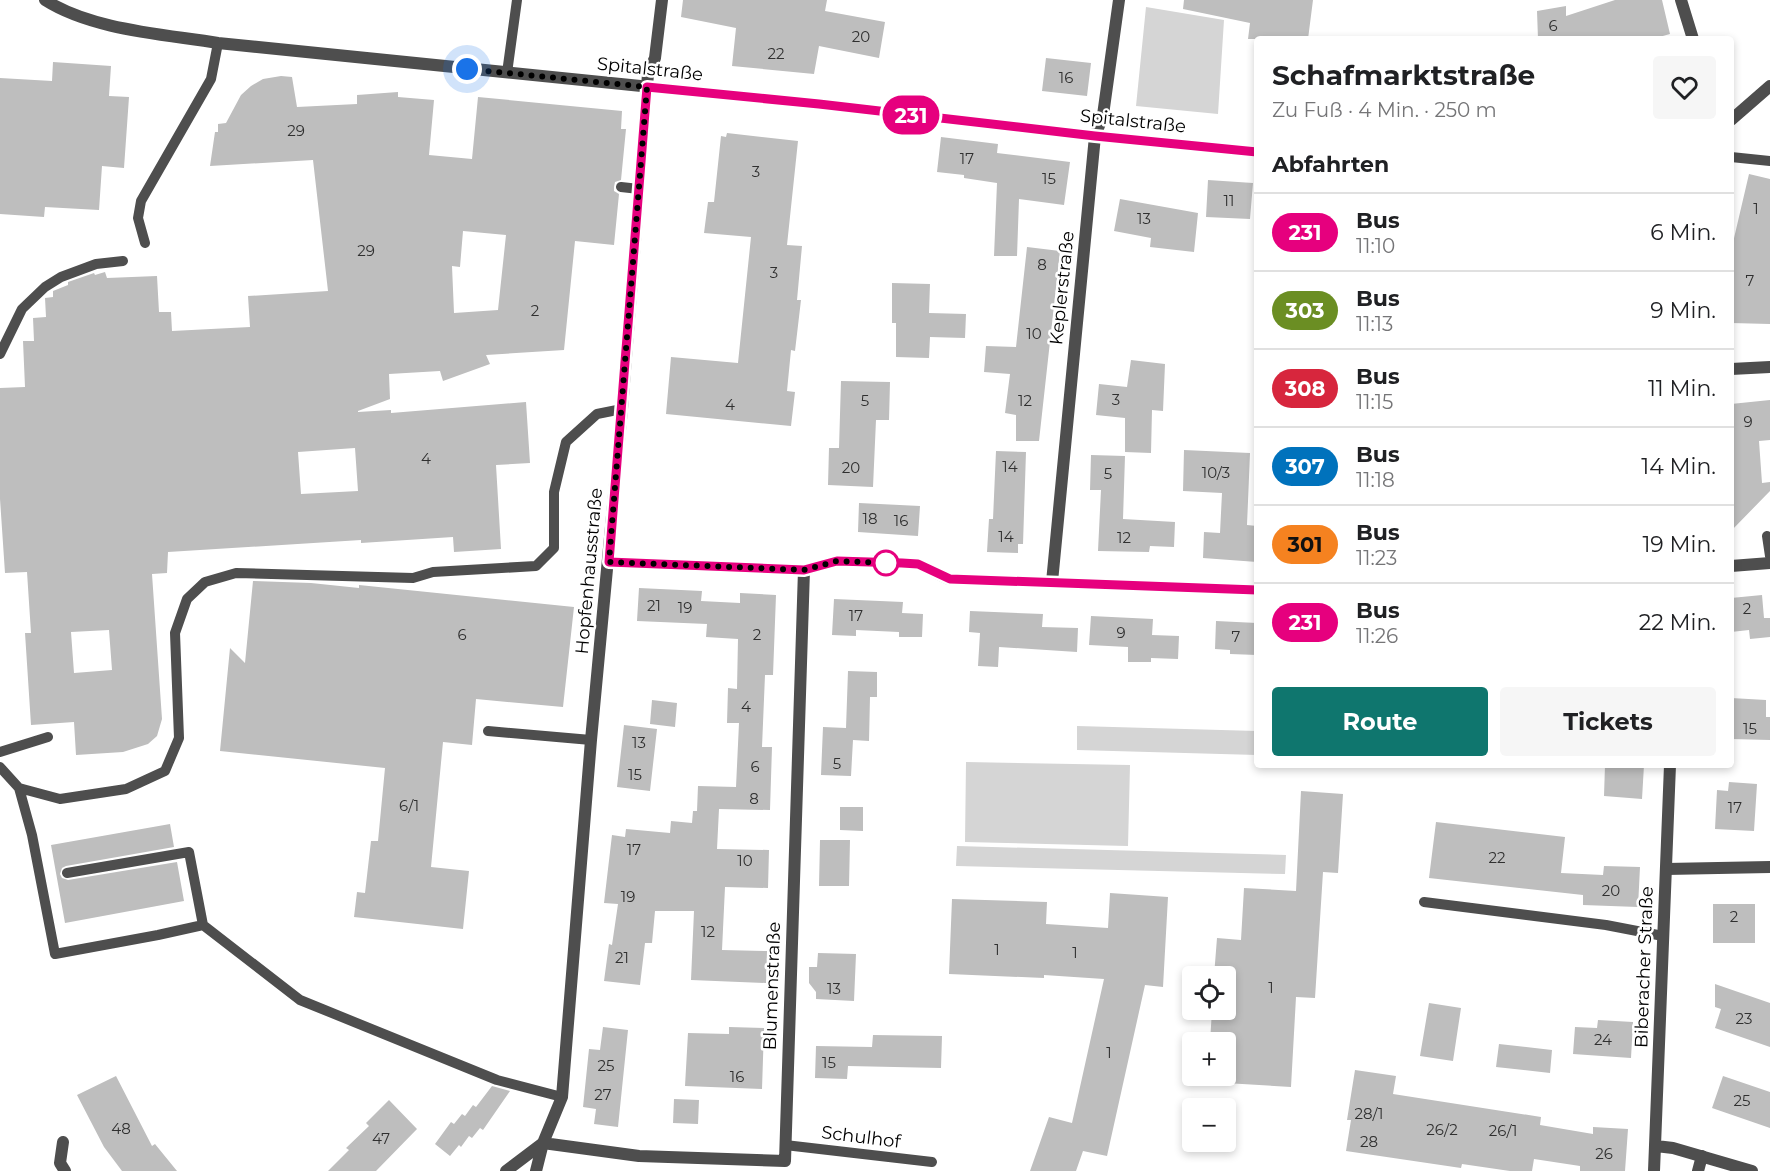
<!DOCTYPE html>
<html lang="de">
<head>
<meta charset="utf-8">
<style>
  body { margin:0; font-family:Montserrat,sans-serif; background:#f6f6f6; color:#202124; height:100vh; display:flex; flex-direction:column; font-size:22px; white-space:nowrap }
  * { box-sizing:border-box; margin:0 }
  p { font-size:20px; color:#757577 }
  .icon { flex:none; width:33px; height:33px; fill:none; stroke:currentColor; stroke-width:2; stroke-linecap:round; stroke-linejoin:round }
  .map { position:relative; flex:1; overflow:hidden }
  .side { position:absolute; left:1254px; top:36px; width:480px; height:732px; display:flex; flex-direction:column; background:#fff; border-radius:6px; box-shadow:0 3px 9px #0003 }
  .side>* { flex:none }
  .badge { padding:0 12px; border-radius:20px; font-size:21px; line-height:39px }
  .tools { position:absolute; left:1182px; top:966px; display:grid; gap:12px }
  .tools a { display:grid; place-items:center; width:54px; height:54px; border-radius:6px; background:#fff; box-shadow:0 3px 9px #0003; font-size:30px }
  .you { position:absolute; width:30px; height:30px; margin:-15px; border:4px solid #fff; border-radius:50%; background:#1a73e8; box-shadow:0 0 0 9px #1a73e833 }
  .map>.badge { position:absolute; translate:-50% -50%; box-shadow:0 0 0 3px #fff }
  h2 { padding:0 18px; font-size:22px; line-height:54px }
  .round { display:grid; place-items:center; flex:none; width:63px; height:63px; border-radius:6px; background:#f6f6f6 }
  .overview { display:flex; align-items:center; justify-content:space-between; height:102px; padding:0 18px }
  h1 { font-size:28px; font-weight:700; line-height:45px }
  .primary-button { display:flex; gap:12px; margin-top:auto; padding:12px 18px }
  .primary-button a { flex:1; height:69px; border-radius:6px; background:#0f766e; color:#fff; font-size:24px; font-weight:700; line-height:69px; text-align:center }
  .primary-button a+a { background:#f6f6f6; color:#202124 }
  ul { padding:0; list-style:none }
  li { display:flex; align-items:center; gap:18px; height:78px; padding:0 18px; border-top:2px solid #e0e0e0 }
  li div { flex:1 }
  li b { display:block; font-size:22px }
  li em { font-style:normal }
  li .badge { min-width:66px; font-weight:700; text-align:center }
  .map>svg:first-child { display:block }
</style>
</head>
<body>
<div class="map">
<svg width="1770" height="1171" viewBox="0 0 1770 1171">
  <rect width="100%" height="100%" fill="#fff"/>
  <path fill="#d5d5d5" d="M 1146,7 L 1224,20 L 1218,114 L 1136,106 Z
    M 1077,726 L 1257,731 L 1257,755 L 1077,750 Z
    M 966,762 L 1130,765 L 1128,846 L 965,842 Z
    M 957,846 L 1286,855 L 1285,874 L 956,866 Z"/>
  <path fill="#bebebe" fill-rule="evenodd" d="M 683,0 L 827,0 L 825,11 L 885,22 L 879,58 L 819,46 L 814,74 L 732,66 L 736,28 L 681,17 Z
    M 1184,0 L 1313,0 L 1308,39 L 1248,39 L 1250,23 L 1183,9 Z
    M 1615,0 L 1662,0 L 1670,34 L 1652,39 L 1583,39 L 1582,36 L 1564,39 L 1538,39 L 1537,11 L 1566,6 L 1566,16 Z
    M 1046,58 L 1091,63 L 1087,96 L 1042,91 Z
    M 53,62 L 111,66 L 109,96 L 129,97 L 124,168 L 102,166 L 99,210 L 45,207 L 44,217 L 0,214 L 0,78 L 52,81 Z
    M 281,76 L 292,77 L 297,107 L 357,104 L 357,95 L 398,92 L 398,97 L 434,100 L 429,155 L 472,159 L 478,97 L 622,111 L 621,129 L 626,129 L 621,180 L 615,182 L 614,187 L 614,191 L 619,194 L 614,245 L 575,241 L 564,350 L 486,355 L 490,364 L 443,381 L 440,371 L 389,374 L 390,399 L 358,411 L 358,412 L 391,410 L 391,413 L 526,402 L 530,463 L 496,465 L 501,549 L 454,552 L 453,537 L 361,543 L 361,540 L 168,552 L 167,573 L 152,574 L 162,719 L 157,736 L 148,744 L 123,752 L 76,755 L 74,722 L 31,725 L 25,633 L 31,633 L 27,572 L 5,573 L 0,499 L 0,388 L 25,387 L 23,341 L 34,341 L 33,318 L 46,317 L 45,298 L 53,297 L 53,291 L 68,285 L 68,282 L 94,273 L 95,275 L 105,272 L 107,278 L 157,276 L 159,312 L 171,312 L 172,331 L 250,327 L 248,296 L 328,291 L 313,160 L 210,166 L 215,132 L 218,132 L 218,124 L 226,123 L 241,95 L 251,86 L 263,79 ZM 463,231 L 506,235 L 498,310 L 454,313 L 452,266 L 460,267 ZM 355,448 L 358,491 L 301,494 L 298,452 ZM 109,630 L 112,670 L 74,673 L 71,632 Z
    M 727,133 L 798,141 L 787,245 L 802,246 L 797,300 L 801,300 L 795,351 L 791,350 L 787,391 L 795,392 L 791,426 L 666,414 L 671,357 L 738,363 L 751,237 L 704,233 L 708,202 L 714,202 L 721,136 L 726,137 Z
    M 941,137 L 998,144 L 997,153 L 1070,162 L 1064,205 L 1019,199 L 1017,256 L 994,256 L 997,183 L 964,178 L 964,175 L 937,172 Z
    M 1749,174 L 1770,179 L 1770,324 L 1731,323 L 1731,251 Z
    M 1208,180 L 1253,183 L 1250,219 L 1206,217 Z
    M 1120,199 L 1198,213 L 1194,252 L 1150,247 L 1151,238 L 1114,231 Z
    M 1027,247 L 1060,251 L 1039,441 L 1016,441 L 1016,415 L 1005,413 L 1010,374 L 984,372 L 986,346 L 1016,347 Z
    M 892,283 L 930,284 L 929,313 L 966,314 L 965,338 L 930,337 L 929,358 L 896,357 L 896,323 L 892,323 Z
    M 1131,360 L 1165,364 L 1163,411 L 1152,410 L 1151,453 L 1125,452 L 1125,418 L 1096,415 L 1099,384 L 1127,387 Z
    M 841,381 L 890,382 L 889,420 L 876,420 L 873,487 L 828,485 L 829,448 L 839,448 Z
    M 1770,400 L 1770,440 L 1759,441 L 1762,483 L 1770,482 L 1770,491 L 1731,531 L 1731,404 Z
    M 1184,450 L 1250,453 L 1247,525 L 1257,526 L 1257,562 L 1203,558 L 1204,532 L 1220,533 L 1222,493 L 1183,491 Z
    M 996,451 L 1026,452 L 1023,544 L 1018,544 L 1018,553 L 987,552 L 989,519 L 993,519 Z
    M 1091,455 L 1125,456 L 1123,519 L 1175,522 L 1174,547 L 1150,546 L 1149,552 L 1098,551 L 1101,490 L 1090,490 Z
    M 859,503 L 920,506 L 918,536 L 858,532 Z
    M 253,581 L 311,583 L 359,588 L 359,585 L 574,607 L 563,707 L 476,699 L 472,745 L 443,742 L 431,867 L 469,871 L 463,929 L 354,917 L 357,892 L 365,893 L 371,841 L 378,841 L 385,768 L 220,751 L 230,648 L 245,663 Z
    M 639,588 L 702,591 L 701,601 L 740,603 L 740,593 L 776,595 L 773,675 L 765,675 L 762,747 L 772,747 L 770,810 L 719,809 L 717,849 L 769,850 L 768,888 L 725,887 L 722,950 L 767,951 L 766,983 L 691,980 L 694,911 L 655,911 L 652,943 L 645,943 L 640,985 L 604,981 L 609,944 L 612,945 L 618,904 L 604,903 L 612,835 L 625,837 L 626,829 L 670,833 L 671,821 L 692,823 L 693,811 L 697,811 L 698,786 L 736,787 L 739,723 L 727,723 L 728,688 L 737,689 L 738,639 L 706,637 L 707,624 L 637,621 Z
    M 1762,595 L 1764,618 L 1770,618 L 1770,637 L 1750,639 L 1749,630 L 1731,632 L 1731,598 Z
    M 834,599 L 903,602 L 902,613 L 923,614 L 922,637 L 899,637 L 899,632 L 856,630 L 856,636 L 832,635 Z
    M 970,611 L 1043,614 L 1042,627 L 1078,628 L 1077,652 L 999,647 L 998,667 L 978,666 L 980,633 L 969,632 Z
    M 1091,616 L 1153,619 L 1152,635 L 1179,636 L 1178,659 L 1151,658 L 1151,662 L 1128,662 L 1128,647 L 1089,645 Z
    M 1216,621 L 1257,623 L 1257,655 L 1230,654 L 1230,650 L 1215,649 Z
    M 848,671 L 877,672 L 877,697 L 870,697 L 869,741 L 853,740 L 851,776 L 821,775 L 823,727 L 846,728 Z
    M 1731,698 L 1766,700 L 1766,717 L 1770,717 L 1770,740 L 1731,739 Z
    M 652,700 L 677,703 L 675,727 L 650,724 Z
    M 624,725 L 657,729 L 650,791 L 617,787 Z
    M 1605,765 L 1644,765 L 1642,799 L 1604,796 Z
    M 1729,782 L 1757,784 L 1754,831 L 1715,829 L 1717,790 L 1728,791 Z
    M 1301,791 L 1343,794 L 1338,873 L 1323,872 L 1315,998 L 1296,997 L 1291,1087 L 1208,1082 L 1208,1076 L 1226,1076 L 1226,1042 L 1210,1042 L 1212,1010 L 1226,1010 L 1226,976 L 1214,976 L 1217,938 L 1241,940 L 1244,888 L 1296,891 Z
    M 840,807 L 863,807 L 863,831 L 840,830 Z
    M 1436,822 L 1565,837 L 1561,873 L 1603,875 L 1604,866 L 1640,867 L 1638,907 L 1583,905 L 1583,895 L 1429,878 Z
    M 170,824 L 174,847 L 66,866 L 62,868 L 60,874 L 62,878 L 68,880 L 177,862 L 184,901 L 65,923 L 51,845 Z
    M 820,840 L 850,840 L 849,886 L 819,886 Z
    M 1110,893 L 1168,897 L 1163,987 L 1145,985 L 1107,1156 L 1083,1151 L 1076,1171 L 1030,1171 L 1049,1117 L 1072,1123 L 1104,979 L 1044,975 L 1044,978 L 949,974 L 952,899 L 1047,902 L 1046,924 L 1108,928 Z
    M 1713,904 L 1755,904 L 1755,943 L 1713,943 Z
    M 818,953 L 856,954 L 854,1001 L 816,999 L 816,992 L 809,983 L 809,967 L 817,967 Z
    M 1715,984 L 1770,1003 L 1770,1047 L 1715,1028 L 1721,1009 L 1715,1007 Z
    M 1429,1003 L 1461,1008 L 1453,1061 L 1420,1056 Z
    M 1598,1020 L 1633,1022 L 1631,1058 L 1573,1054 L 1575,1027 L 1597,1028 Z
    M 603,1027 L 628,1030 L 618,1127 L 594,1124 L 596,1109 L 583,1107 L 589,1049 L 600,1050 Z
    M 729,1027 L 764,1028 L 762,1089 L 685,1086 L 688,1033 L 729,1034 Z
    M 873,1035 L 942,1036 L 941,1068 L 848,1066 L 847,1079 L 815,1078 L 816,1046 L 872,1047 Z
    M 1499,1044 L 1552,1050 L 1550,1073 L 1496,1067 Z
    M 1355,1070 L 1396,1076 L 1393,1094 L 1541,1117 L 1540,1125 L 1593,1134 L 1593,1127 L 1628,1129 L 1625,1171 L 1580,1171 L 1580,1166 L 1534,1159 L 1532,1171 L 1510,1171 L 1462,1164 L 1461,1168 L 1346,1151 L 1351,1120 L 1347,1120 Z
    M 116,1076 L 152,1146 L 155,1144 L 177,1171 L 122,1171 L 104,1147 L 77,1095 Z
    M 1723,1076 L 1770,1092 L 1770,1128 L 1712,1108 Z
    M 492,1086 L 510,1091 L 483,1130 L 480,1128 L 472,1138 L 469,1136 L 461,1147 L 459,1145 L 450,1156 L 435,1144 L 451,1122 L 454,1124 L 462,1114 L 465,1116 L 473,1105 L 476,1107 Z
    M 674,1099 L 699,1100 L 698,1124 L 673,1123 Z
    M 389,1100 L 417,1129 L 376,1171 L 328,1171 L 349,1150 L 346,1148 L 369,1126 L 366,1123 Z"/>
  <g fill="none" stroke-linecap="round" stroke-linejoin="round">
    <path stroke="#4e4e4e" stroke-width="10" d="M 507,73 L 517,0
      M 1731,157 L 1770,161
      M 621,187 L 639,189
      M 145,243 L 138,218 L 141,201 L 211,79 L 218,43
      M 0,354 L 22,309 L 45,287 L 61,277 L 96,264 L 123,261
      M 1767,536 L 1770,556
      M 488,731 L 591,740
      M 0,752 L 48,737
      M 0,767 L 19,788 L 32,835 L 55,954 L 158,935 L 203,925 L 300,1000 L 497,1080 L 562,1097
      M 19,788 L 60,799 L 126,789 L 165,771 L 179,738 L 175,633 L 187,599 L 205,582 L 236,573 L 413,578 L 433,572 L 536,566 L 554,548 L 554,492 L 566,442 L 597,414 L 622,409
      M 67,873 L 189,852 L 203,925
      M 1424,902 L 1606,925 L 1663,936
      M 785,1145 L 932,1162"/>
    <path stroke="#4e4e4e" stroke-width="12" d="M 662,0 L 655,58 L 648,74 L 622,409 L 591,740 L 562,1097 L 543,1143 L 639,1156 L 785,1161 L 804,570
      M 1681,0 L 1693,39
      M 1731,369 L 1770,367
      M 609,562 L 804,570 L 837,561 L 886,562 L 918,564 L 949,579 L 1257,590
      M 1052,582 L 1095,136 L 1103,115 L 1119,0
      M 1666,869 L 1770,867
      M 63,1142 L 60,1163 L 65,1171
      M 506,1171 L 543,1143 L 536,1171
      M 1698,1171 L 1702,1156"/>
    <path stroke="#4e4e4e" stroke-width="12" d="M 45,0 C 92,30 163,34 218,43 L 819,104 L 1095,136 L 1257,152
      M 1731,120 L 1770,86
      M 1731,566 L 1770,563
      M 1656,1146 L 1673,1148 L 1752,1171
      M 1654,1171 L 1670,765"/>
  </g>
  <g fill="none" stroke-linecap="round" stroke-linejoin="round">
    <g stroke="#fff" stroke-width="14">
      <path id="line" d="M 1257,152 L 1095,136 L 819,104 L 647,87 L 609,562 L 804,570 L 837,561 L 902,563 L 918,564 L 950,579 L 1257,590"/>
    </g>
    <use href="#line" stroke="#e6007e" stroke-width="9"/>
    <path stroke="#000" stroke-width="6" stroke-dasharray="0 10.8" d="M 467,69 L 647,87 L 609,562 L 804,570 L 837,561 L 886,563"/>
  </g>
  <circle fill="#fff" stroke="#e6007e" stroke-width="3" cx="886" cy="563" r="12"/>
  <g text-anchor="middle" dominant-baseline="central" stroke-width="5" stroke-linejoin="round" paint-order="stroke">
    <g font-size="15" fill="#303030">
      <text x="1553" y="25">6</text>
      <text x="861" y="36">20</text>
      <text x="776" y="53">22</text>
      <text x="1066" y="77">16</text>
      <text x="296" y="130">29</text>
      <text x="967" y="158">17</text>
      <text x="756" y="171">3</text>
      <text x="1049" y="178">15</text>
      <text x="1229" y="200">11</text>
      <text x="1756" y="208">1</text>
      <text x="1144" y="218">13</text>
      <text x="366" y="250">29</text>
      <text x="1042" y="264">8</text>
      <text x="774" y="272">3</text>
      <text x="1750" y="280">7</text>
      <text x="535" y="310">2</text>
      <text x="1034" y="333">10</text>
      <text x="1116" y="399">3</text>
      <text x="865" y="400">5</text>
      <text x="1025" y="400">12</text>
      <text x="730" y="404">4</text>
      <text x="1748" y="421">9</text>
      <text x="426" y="458">4</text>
      <text x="1010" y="466">14</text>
      <text x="851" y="467">20</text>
      <text x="1216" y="472">10/3</text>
      <text x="1108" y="473">5</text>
      <text x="870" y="518">18</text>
      <text x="901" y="520">16</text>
      <text x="1006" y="536">14</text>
      <text x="1124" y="537">12</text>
      <text x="654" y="605">21</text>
      <text x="685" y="607">19</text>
      <text x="1747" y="608">2</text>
      <text x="856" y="615">17</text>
      <text x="1121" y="632">9</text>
      <text x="462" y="634">6</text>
      <text x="757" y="634">2</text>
      <text x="1236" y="636">7</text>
      <text x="746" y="706">4</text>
      <text x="1750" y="728">15</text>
      <text x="639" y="742">13</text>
      <text x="837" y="763">5</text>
      <text x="755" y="766">6</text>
      <text x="635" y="774">15</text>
      <text x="754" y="798">8</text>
      <text x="409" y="805">6/1</text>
      <text x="1735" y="807">17</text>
      <text x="634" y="849">17</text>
      <text x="1497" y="857">22</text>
      <text x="745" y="860">10</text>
      <text x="1611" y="890">20</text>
      <text x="628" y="896">19</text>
      <text x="1734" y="916">2</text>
      <text x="708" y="931">12</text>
      <text x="997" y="949">1</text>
      <text x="1075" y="952">1</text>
      <text x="622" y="957">21</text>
      <text x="1271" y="987">1</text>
      <text x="834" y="988">13</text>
      <text x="1744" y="1018">23</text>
      <text x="1603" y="1039">24</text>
      <text x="1109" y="1052">1</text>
      <text x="829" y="1062">15</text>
      <text x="606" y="1065">25</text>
      <text x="737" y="1076">16</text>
      <text x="603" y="1094">27</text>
      <text x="1742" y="1100">25</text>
      <text x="1369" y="1113">28/1</text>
      <text x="121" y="1128">48</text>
      <text x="1442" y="1129">26/2</text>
      <text x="1503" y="1130">26/1</text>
      <text x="381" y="1138">47</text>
      <text x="1369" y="1141">28</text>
      <text x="1604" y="1153">26</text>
    </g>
    <g font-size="18" fill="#000" stroke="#fff">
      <text transform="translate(650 69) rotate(6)">Spitalstraße</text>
      <text transform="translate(1133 121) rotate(6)">Spitalstraße</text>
      <text transform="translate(1062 288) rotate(-84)">Keplerstraße</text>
      <text transform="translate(589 571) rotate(-85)">Hopfenhausstraße</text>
      <text transform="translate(1644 967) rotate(-88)">Biberacher Straße</text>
      <text transform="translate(772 986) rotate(-88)">Blumenstraße</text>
      <text transform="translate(861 1137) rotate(7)">Schulhof</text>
    </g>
  </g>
</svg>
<div class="tools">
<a><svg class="icon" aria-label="locate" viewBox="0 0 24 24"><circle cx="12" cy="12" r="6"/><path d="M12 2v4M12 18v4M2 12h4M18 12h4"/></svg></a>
<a>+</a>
<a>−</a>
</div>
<div class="you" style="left:467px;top:69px"></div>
<b class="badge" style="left:911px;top:115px;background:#e6007e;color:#fff">231</b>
<section class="side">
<div class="overview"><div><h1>Schafmarktstraße</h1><p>Zu Fuß · 4 Min. · 250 m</p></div><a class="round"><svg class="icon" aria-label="heart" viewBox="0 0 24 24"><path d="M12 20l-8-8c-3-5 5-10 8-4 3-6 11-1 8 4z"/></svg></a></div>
<h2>Abfahrten</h2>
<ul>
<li><span class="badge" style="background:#e6007e;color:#fff">231</span><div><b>Bus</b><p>11:10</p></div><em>6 Min.</em></li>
<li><span class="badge" style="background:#6b8e23;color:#fff">303</span><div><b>Bus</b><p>11:13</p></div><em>9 Min.</em></li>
<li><span class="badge" style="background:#d7263d;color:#fff">308</span><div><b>Bus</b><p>11:15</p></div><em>11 Min.</em></li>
<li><span class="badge" style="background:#0072bc;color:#fff">307</span><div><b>Bus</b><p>11:18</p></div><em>14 Min.</em></li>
<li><span class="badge" style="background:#f58220;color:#111">301</span><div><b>Bus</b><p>11:23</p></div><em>19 Min.</em></li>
<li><span class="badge" style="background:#e6007e;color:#fff">231</span><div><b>Bus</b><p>11:26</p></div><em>22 Min.</em></li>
</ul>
<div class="primary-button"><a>Route</a><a>Tickets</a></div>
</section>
</div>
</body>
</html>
